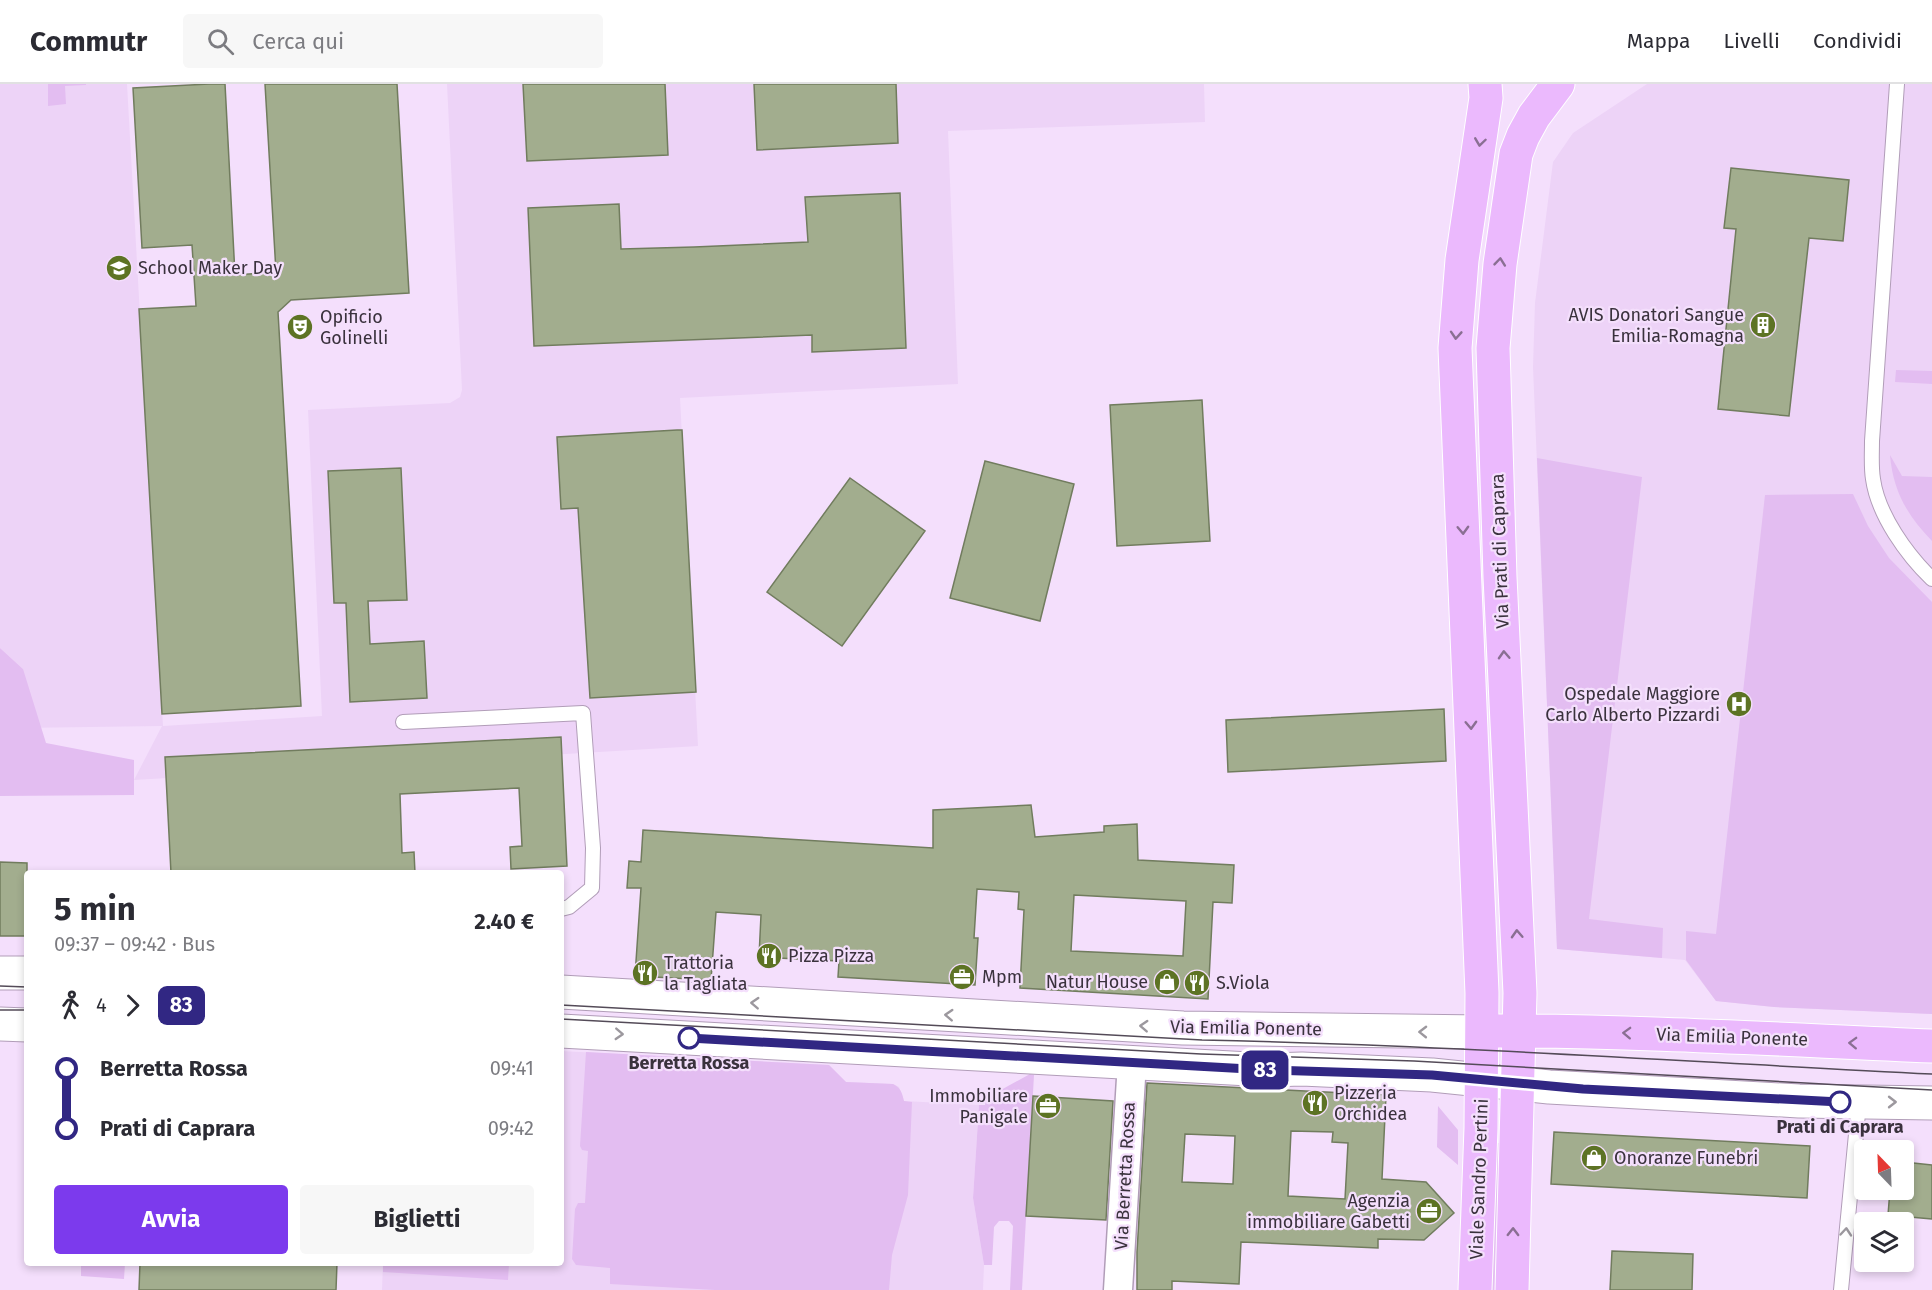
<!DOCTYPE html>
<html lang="it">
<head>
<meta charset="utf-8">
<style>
  body { margin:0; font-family:"Fira Sans",sans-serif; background:#f7f7f7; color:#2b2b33; height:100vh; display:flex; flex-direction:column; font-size:22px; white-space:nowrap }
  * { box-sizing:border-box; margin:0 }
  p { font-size:20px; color:#7c7c81 }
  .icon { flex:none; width:33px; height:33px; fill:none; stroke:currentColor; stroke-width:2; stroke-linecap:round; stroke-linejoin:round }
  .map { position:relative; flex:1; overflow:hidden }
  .drawer { position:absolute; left:24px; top:786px; width:540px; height:396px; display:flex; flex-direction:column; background:#fff; border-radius:6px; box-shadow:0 3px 9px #0003 }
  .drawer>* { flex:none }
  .badge { padding:0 12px; border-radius:9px; font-size:21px; line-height:39px }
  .needle { width:39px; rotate:337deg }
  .controls { position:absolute; left:1854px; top:1056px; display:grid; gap:12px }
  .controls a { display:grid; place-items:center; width:60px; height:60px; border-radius:6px; background:#fff; box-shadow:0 3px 9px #0003; font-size:30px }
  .map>.badge { position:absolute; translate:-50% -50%; box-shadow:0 0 0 3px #fff }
  .legs { display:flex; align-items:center; gap:9px; height:66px; padding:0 30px; font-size:20px }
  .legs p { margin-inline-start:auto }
  .head { display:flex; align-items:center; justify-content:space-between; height:102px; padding:0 30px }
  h1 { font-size:33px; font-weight:700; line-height:45px }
  .action { display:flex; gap:12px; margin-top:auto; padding:12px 30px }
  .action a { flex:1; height:69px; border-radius:6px; background:#7c3aed; color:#fff; font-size:24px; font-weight:700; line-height:69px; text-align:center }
  .action a+a { background:#f7f7f7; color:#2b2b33 }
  ul { padding:0 30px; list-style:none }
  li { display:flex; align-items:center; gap:21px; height:60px; font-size:22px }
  li i { display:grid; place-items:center; width:9px; height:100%; margin:0 8px; background:currentColor }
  li i::after { content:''; width:15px; height:15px; margin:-8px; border:4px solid; border-radius:50%; background:#fff }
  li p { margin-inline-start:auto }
  li:first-child i { background:linear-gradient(#0000 50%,currentColor 0) }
  li:last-child i { background:linear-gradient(currentColor 50%,#0000 0) }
  header { display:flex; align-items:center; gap:36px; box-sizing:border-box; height:84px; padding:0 30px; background:#fff; border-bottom:2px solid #e1e1e2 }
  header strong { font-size:28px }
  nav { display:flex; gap:33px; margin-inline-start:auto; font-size:21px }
  .search { width:420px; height:54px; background:#f7f7f7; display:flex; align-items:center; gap:15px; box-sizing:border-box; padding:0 21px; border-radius:6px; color:#7c7c81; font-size:22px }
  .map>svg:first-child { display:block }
</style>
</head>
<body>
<header>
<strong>Commutr</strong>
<div class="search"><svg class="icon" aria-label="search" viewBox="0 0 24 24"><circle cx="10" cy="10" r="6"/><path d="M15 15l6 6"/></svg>Cerca qui</div>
<nav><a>Mappa</a><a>Livelli</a><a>Condividi</a></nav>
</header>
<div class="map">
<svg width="1932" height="1206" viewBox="0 0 1932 1206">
  <rect width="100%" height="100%" fill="#f4dffc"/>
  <path fill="#edd3f7" d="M 0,0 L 127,0 L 163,642 L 322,632 L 308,326 L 450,319 L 460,313 L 462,306 L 447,0 L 1204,0 L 1205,38 L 948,47 L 958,300 L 680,314 L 698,662 L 134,696 L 162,642 L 18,644 L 23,585 L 0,564 Z
    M 1647,0 L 1932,0 L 1932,930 L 1774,923 L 1716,917 L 1685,876 L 1557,865 L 1533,283 L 1535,219 L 1553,78 L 1573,49 Z
    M 561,967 L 829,981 L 846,998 L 893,1000 L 899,1003 L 904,1017 L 979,1021 L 973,1114 L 984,1181 L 983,1206 L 382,1206 L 383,1179 L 561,1179 Z"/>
  <path fill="#e3bdf1" d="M 48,0 L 86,0 L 86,1 L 65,2 L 66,20 L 48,22 Z
    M 1896,286 L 1932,287 L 1932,300 L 1895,298 Z
    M 1890,371 L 1902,392 L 1932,393 L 1932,457 C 1907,431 1893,407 1890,371 Z
    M 1537,374 L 1642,393 L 1589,835 L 1663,844 L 1662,874 L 1557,865 Z
    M 1853,410 L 1868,442 L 1889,474 L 1932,518 L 1932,930 L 1774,923 L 1716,917 L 1686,876 L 1686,847 L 1716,850 L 1765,411 Z
    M 0,564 L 23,585 L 46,659 L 134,676 L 134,711 L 0,712 Z
    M 586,968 L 829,981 L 846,998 L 893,1000 C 901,1004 902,1009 904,1017 L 912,1018 L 908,1111 L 892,1171 L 889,1206 L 715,1206 L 610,1200 L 610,1184 L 576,1181 L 572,1175 L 575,1125 L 578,1119 L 585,1119 L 588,1067 L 582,1066 L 580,1062 Z
    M 1030,990 L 1034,991 L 1022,1206 L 1010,1206 L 1013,1142 L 1009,1137 L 999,1137 L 994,1143 L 992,1181 L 984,1181 L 973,1114 L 979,1021 L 985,1021 L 986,1015 L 990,1012 Z
    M 1438,1022 L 1458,1046 L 1458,1081 L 1437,1063 Z
    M 1495,1059 L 1500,1059 L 1497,1206 L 1491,1206 Z
    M 81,1179 L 125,1179 L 124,1195 L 81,1192 Z
    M 383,1179 L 509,1179 L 508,1196 L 383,1188 Z"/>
  <path fill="#a2ad8e" stroke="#717c5e" stroke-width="1.5" fill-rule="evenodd" d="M 209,0 L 225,0 L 235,191 L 276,188 L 265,0 L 397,0 L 409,209 L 291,216 L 278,228 L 301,622 L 162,630 L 139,225 L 196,222 L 192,161 L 142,164 L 133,4 Z
    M 523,0 L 665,0 L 668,71 L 527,77 Z
    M 754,0 L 896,0 L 898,59 L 757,66 Z
    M 1731,84 L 1849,96 L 1843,157 L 1809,154 L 1789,332 L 1718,325 L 1736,145 L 1724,144 Z
    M 900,109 L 906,264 L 812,268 L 812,251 L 534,262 L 528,124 L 619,120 L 621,165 L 694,163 L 808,158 L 805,113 Z
    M 1202,316 L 1210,457 L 1117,462 L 1110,321 Z
    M 677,346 L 682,346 L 696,608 L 590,614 L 578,424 L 561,425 L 557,353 Z
    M 985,377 L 1074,400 L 1040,537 L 950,514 Z
    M 401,384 L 407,516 L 368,517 L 370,560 L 424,557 L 427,614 L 350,618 L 346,519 L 334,519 L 328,387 Z
    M 850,394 L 925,447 L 842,562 L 767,508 Z
    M 1444,625 L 1446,677 L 1228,688 L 1226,636 Z
    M 561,653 L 567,782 L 511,785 L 510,763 L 522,762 L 519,704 L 400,710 L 402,769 L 414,768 L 415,789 L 171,789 L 165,673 Z
    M 1031,721 L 1035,753 L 1104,748 L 1104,742 L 1137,740 L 1138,776 L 1234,781 L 1232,819 L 1213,818 L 1208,915 L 1020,904 L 1024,826 L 1018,825 L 1019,808 L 977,805 L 974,854 L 978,854 L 975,901 L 838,893 L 839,877 L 759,873 L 761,831 L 716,828 L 711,896 L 635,892 L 641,804 L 627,804 L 629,777 L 641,778 L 643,746 L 933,764 L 933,726 ZM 1074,811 L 1186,817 L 1183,872 L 1071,867 Z
    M 0,778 L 27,779 L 27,852 L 0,852 Z
    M 1147,999 L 1386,1011 L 1382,1095 L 1426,1098 L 1454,1129 L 1424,1156 L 1378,1155 L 1378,1164 L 1241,1158 L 1239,1200 L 1172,1197 L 1172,1206 L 1137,1206 L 1137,1168 ZM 1291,1047 L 1333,1048 L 1332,1058 L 1348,1059 L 1345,1115 L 1288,1112 ZM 1185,1050 L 1235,1052 L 1233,1100 L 1182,1098 Z
    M 1033,1012 L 1113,1017 L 1106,1136 L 1026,1132 Z
    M 1554,1048 L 1810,1062 L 1807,1114 L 1551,1100 Z
    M 1904,1078 L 1932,1081 L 1932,1135 L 1888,1131 L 1890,1106 L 1904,1106 Z
    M 1612,1167 L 1693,1170 L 1692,1206 L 1610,1206 Z
    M 140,1179 L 337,1179 L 336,1206 L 139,1206 Z"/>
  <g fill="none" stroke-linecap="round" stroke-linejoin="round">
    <g stroke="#b19db8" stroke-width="16">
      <path id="lane" d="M 1897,0 L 1872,357 C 1872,370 1871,383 1873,395 C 1878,431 1907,471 1932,495
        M 403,638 L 583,629 L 593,764 L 592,804 L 569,823 L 561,825
        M 1841,1206 L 1859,1019"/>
    </g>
    <g stroke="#b19db8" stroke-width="31">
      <path id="street" d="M 1118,1206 L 1132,978"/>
    </g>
    <g stroke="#b19db8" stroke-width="35">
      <path id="secondary" d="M 0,889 L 27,889
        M 561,908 L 1183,944 L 1482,948
        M 0,940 L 27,941
        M 561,947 L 1267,986 L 1302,985 L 1432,991 L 1549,1003 L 1799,1017 L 1932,1019"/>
    </g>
    <g stroke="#fff" stroke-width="35">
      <path id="primary" d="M 1498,947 C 1643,947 1788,956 1932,962
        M 1475,1206 L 1481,1044 L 1482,909 L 1455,264 L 1462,176 L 1486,14 L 1485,0
        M 1512,1206 L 1520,909 L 1500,493 L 1493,264 L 1500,180 L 1516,70 L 1523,52 L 1534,32 L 1558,0"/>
    </g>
    <use href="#lane" stroke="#fff" stroke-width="14"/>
    <use href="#street" stroke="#fff" stroke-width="28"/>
    <use href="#secondary" stroke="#fff" stroke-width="33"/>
    <use href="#primary" stroke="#ebb9fd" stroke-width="33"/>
    <path stroke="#544b58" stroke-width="1.5" d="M 0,902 L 27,903
      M 561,921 L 1202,956 C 1445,961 1689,978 1932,990
      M 0,926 L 27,926
      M 561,935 L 1201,970 L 1414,977 L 1932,1006"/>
  </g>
  <defs><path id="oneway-chevron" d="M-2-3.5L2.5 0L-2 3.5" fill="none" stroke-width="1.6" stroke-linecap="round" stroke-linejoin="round" transform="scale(1.5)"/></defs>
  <g stroke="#8a6f93">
    <use href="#oneway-chevron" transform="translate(1480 58) rotate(98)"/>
    <use href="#oneway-chevron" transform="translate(1500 178) rotate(-84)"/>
    <use href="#oneway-chevron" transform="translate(1456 251) rotate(94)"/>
    <use href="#oneway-chevron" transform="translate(1463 446) rotate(88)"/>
    <use href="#oneway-chevron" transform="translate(1504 571) rotate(-93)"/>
    <use href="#oneway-chevron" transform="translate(1471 641) rotate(88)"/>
    <use href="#oneway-chevron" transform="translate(1517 850) rotate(-93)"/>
    <use href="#oneway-chevron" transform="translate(1627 949) rotate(-178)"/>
    <use href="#oneway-chevron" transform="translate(1853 959) rotate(-178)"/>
    <use href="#oneway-chevron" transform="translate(1513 1148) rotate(-89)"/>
  </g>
  <g stroke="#9c989e">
    <use href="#oneway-chevron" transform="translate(755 919) rotate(-177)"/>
    <use href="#oneway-chevron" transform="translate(949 931) rotate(-177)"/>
    <use href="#oneway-chevron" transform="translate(1144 942) rotate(-177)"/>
    <use href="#oneway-chevron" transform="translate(1423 948) rotate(-179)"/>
    <use href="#oneway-chevron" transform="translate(619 950) rotate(3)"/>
    <use href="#oneway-chevron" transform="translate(1892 1018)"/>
    <use href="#oneway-chevron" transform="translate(1846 1148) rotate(-85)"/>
  </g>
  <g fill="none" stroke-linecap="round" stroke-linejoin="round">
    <g stroke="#fff" stroke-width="14">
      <path id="line-1" d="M 689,954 L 1267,986 L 1432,991 L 1583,1005 L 1840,1018"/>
    </g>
    <use href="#line-1" stroke="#312783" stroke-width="9"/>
  </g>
  <defs>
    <g id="school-disc" transform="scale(1.35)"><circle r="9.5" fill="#5d7324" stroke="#f4dffc"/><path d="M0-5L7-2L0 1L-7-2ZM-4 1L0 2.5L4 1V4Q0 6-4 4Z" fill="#fff"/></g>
    <g id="building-disc" transform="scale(1.35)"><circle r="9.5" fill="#5d7324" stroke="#f4dffc"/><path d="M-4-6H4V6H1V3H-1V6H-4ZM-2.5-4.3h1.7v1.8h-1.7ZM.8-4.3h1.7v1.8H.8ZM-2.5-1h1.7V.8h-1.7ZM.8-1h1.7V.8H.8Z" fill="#fff"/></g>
    <g id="theatre-disc" transform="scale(1.35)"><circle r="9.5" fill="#5d7324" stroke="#f4dffc"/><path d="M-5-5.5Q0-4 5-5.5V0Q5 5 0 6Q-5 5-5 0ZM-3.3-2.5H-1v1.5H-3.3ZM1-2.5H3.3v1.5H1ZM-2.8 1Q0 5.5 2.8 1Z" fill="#fff"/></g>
    <g id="hospital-disc" transform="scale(1.35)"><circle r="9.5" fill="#5d7324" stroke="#f4dffc"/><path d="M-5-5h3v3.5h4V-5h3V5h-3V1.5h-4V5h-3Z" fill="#fff"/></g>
    <g id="restaurant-disc" transform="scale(1.35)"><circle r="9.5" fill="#5d7324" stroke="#f4dffc"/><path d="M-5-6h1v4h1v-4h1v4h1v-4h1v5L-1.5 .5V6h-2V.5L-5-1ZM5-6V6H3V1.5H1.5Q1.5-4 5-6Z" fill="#fff"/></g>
    <g id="office-disc" transform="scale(1.35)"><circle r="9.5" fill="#5d7324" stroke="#f4dffc"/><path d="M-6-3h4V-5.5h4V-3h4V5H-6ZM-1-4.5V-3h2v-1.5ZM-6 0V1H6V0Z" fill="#fff"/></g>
    <g id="shop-disc" transform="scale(1.35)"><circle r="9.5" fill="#5d7324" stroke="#f4dffc"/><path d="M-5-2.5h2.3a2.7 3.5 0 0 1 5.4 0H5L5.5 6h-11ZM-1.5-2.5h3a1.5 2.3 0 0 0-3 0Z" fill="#fff"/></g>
  </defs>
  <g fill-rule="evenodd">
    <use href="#school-disc" x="119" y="184"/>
    <use href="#building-disc" x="1763" y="241"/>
    <use href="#theatre-disc" x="300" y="243"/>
    <use href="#hospital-disc" x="1739" y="620"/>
    <use href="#restaurant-disc" x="769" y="872"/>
    <use href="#restaurant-disc" x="645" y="889"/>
    <use href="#office-disc" x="962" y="893"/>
    <use href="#shop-disc" x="1167" y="898"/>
    <use href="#restaurant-disc" x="1197" y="899"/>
    <use href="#restaurant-disc" x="1315" y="1019"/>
    <use href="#office-disc" x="1048" y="1022"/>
    <use href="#shop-disc" x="1594" y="1074"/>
    <use href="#office-disc" x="1429" y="1127"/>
  </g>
  <g fill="#fff" stroke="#312783" stroke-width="3">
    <circle cx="689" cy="954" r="10"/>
    <circle cx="1840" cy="1018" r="10"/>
  </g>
  <g text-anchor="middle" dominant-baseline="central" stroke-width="4.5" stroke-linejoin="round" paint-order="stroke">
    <g font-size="18" fill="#3a323d" stroke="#f4dffc" text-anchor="start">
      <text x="138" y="184">School Maker Day</text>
      <text x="1744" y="231" text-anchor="end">AVIS Donatori Sangue<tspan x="1744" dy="21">Emilia-Romagna</tspan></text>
      <text x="320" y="233">Opificio<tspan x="320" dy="21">Golinelli</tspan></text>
      <text x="1720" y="610" text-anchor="end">Ospedale Maggiore<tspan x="1720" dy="21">Carlo Alberto Pizzardi</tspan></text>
      <text x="788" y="872">Pizza Pizza</text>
      <text x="664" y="879">Trattoria<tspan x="664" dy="21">la Tagliata</tspan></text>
      <text x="982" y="893">Mpm</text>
      <text x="1148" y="898" text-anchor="end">Natur House</text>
      <text x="1216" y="899">S.Viola</text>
      <text x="1334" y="1009">Pizzeria<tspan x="1334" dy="21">Orchidea</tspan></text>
      <text x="1028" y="1012" text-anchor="end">Immobiliare<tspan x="1028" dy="21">Panigale</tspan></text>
      <text x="1614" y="1074">Onoranze Funebri</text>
      <text x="1410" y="1117" text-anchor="end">Agenzia<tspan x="1410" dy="21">immobiliare Gabetti</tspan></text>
    </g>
    <g font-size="18" fill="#3a323d" stroke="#f4dffc">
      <text transform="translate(1500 467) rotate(-92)">Via Prati di Caprara</text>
      <text transform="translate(1246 944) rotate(1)">Via Emilia Ponente</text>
      <text transform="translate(1732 953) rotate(2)">Via Emilia Ponente</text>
      <text transform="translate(1125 1092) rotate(-87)">Via Berretta Rossa</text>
      <text transform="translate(1479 1095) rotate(-88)">Viale Sandro Pertini</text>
    </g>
    <g font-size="18" font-weight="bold" fill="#3a323d" stroke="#f4dffc">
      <text x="689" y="979">Berretta Rossa</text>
      <text x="1840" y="1043">Prati di Caprara</text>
    </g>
  </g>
</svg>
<div class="controls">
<a><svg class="needle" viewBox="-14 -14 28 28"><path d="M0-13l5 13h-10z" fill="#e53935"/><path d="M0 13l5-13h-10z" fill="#7c7c81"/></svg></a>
<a><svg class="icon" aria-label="layers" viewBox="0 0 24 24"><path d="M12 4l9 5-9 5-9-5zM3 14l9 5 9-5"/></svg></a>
</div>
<b class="badge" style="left:1265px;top:986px;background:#312783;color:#fff">83</b>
<section class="drawer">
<div class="head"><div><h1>5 min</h1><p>09:37 – 09:42 · Bus</p></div><b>2.40 €</b></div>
<div class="legs"><svg class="icon" aria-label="walk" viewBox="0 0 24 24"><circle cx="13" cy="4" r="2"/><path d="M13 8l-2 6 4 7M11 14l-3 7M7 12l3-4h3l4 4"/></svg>4<svg class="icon" aria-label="forward" viewBox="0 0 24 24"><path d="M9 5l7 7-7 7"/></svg><b class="badge" style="background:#312783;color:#fff">83</b></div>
<ul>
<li><i style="color:#312783"></i><b>Berretta Rossa</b><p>09:41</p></li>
<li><i style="color:#312783"></i><b>Prati di Caprara</b><p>09:42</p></li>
</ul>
<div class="action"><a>Avvia</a><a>Biglietti</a></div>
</section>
</div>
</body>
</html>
